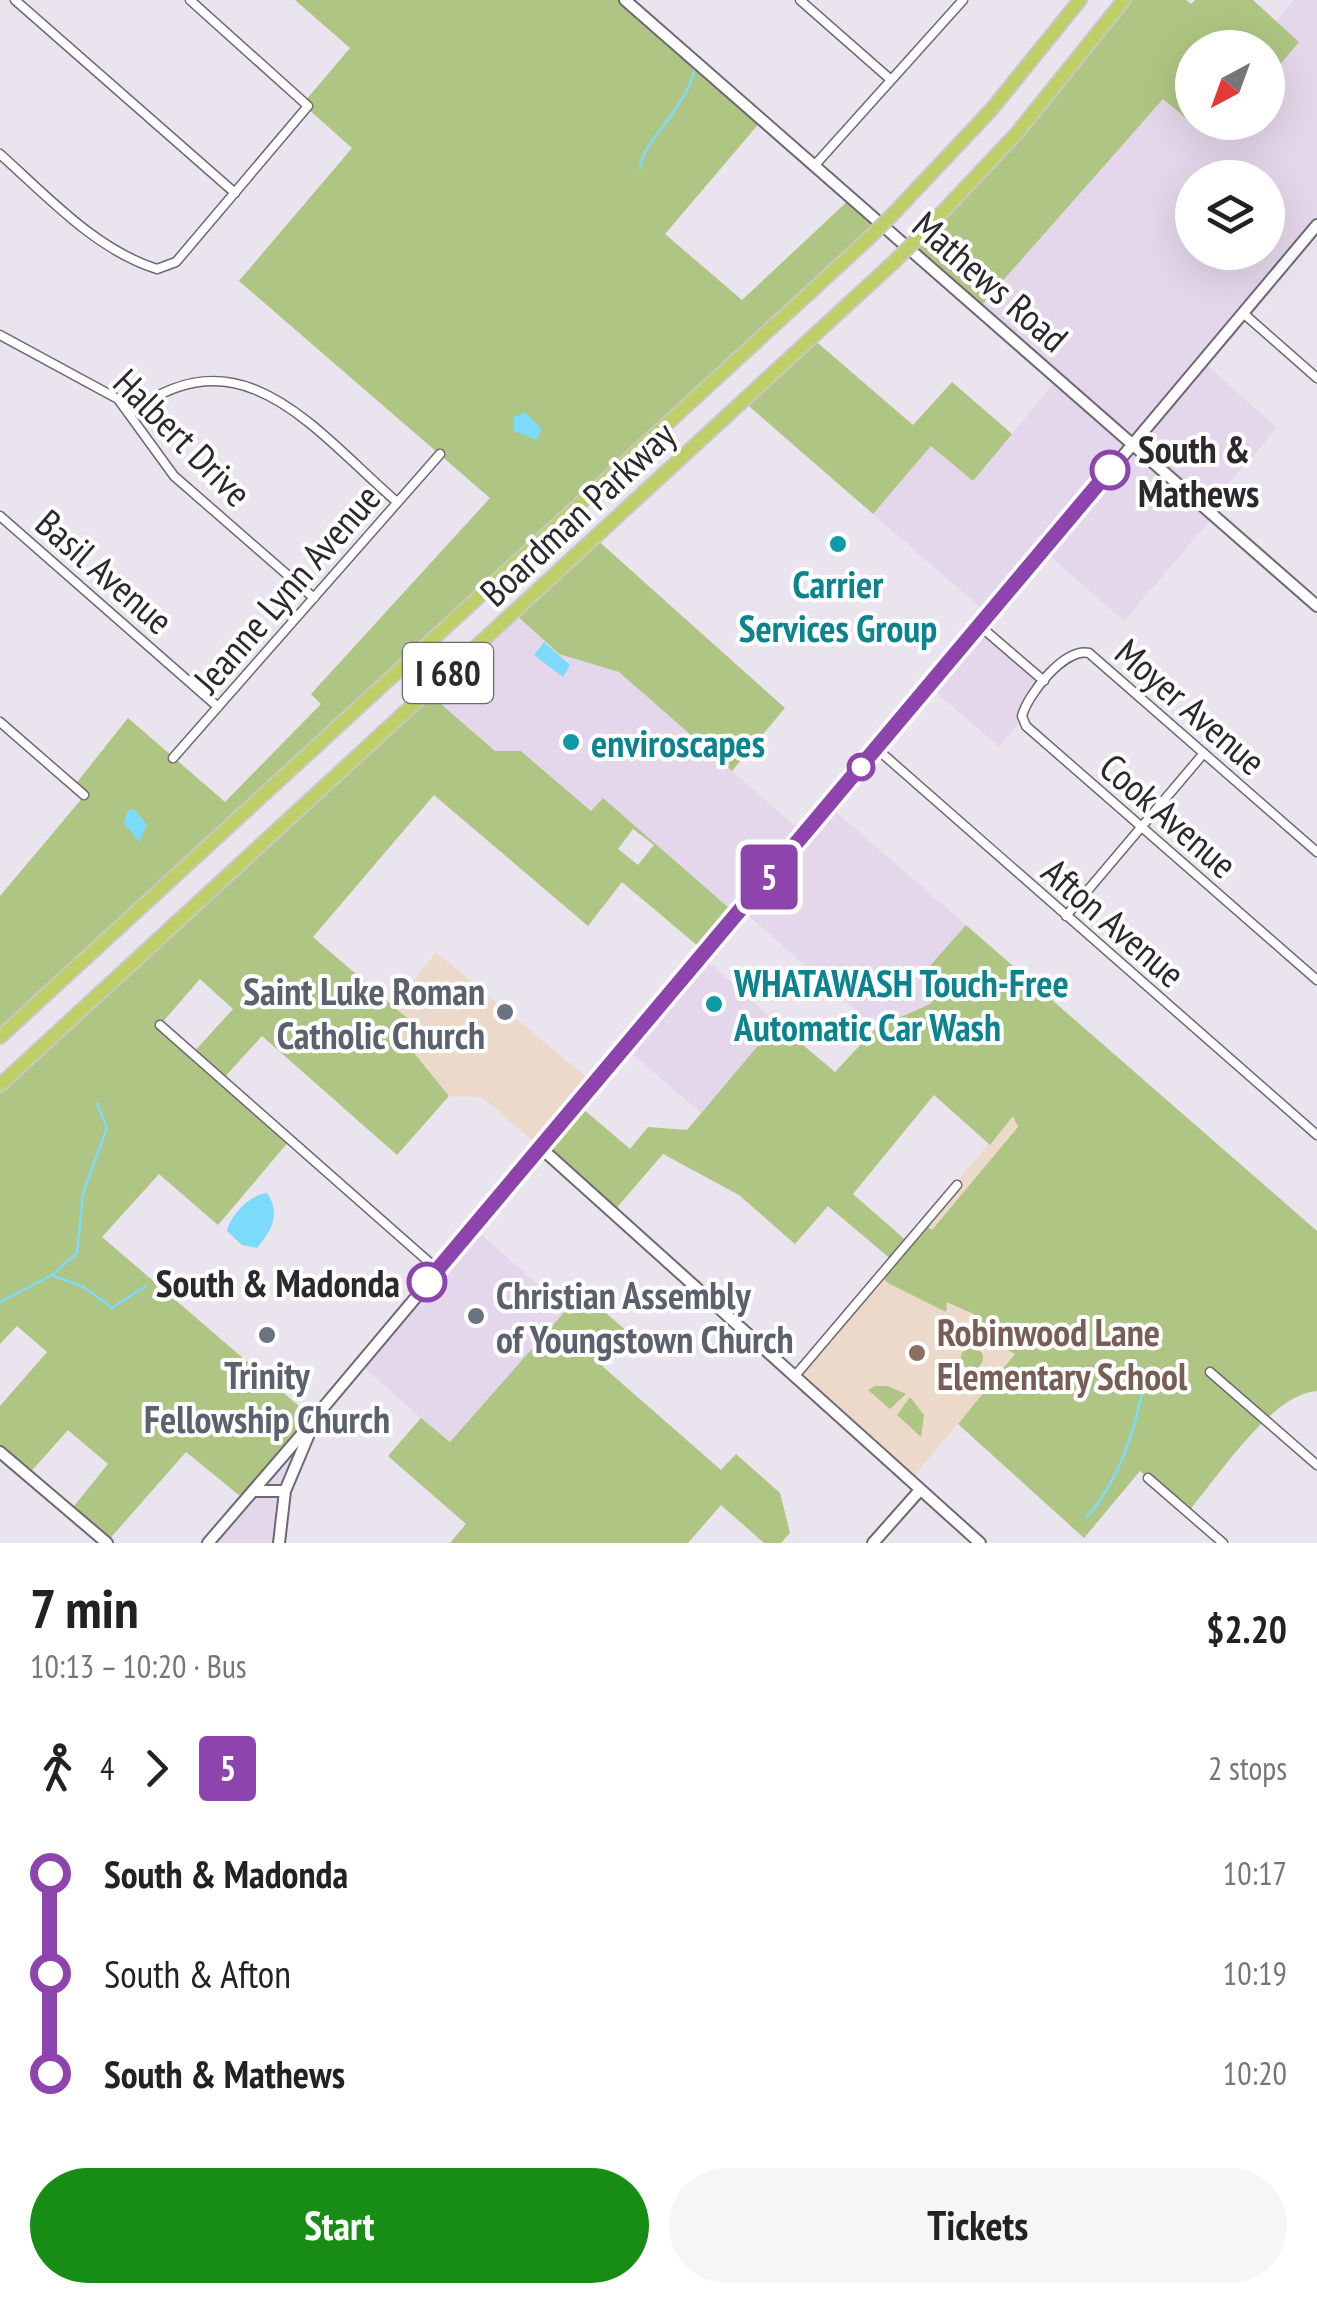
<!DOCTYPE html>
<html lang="en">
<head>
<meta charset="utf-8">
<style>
  body { margin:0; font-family:"PT Sans Narrow",sans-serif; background:#f6f6f6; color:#222; height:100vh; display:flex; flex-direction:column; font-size:38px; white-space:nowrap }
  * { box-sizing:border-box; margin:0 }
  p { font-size:32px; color:#767676 }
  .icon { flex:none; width:55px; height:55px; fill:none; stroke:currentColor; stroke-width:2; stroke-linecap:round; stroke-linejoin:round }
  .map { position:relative; height:1543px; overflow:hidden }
  .sheet { display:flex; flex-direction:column; background:#fff; flex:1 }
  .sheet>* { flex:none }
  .badge { padding:0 20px; border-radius:8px; font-size:35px; line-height:65px }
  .needle { width:65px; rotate:221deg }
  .fabs { position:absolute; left:1175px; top:30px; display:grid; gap:20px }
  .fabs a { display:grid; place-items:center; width:110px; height:110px; border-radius:50%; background:#fff; box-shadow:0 10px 40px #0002; font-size:50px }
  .map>.badge { position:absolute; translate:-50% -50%; box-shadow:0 0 0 5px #fff }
  .legs { display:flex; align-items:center; gap:15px; height:110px; padding:0 30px; font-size:32px }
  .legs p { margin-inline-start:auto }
  .overview { display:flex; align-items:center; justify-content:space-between; height:170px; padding:0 30px }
  h1 { font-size:55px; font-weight:700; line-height:75px }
  .cta { display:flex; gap:20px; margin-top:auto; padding:20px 30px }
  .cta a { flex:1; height:115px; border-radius:60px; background:#178d15; color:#fff; font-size:40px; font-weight:700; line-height:115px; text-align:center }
  .cta a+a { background:#f6f6f6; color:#222 }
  ul { padding:0 30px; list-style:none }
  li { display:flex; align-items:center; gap:35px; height:100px; font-size:38px }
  li i { display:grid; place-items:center; width:15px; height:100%; margin:0 12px; background:currentColor }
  li i::after { content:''; width:25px; height:25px; margin:-12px; border:8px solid; border-radius:50%; background:#fff }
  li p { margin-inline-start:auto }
  li:first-child i { background:linear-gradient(#0000 50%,currentColor 0) }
  li:last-child i { background:linear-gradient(currentColor 50%,#0000 0) }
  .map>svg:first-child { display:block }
</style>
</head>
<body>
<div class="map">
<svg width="1317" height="1543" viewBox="0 0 1317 1543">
  <rect width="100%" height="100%" fill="#eae4ee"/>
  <path fill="#e5d7eb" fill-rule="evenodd" d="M 1294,0 L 1317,0 L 1317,225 L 1201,360 L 1277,428 L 1206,509 L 1214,516 L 1124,621 L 1044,551 L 989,615 L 873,514 L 932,445 L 974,480 L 1057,379 L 978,309 L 1163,98 L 1187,119 L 1192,113 L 1192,122 L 1268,122 L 1268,79 L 1299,42 L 1276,21 ZM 1192,178 L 1268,178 L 1268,252 L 1192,252 Z
    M 513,612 L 559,654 L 619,672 L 804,834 L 829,806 L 966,925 L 929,968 L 947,985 L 930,1004 L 876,1028 L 742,910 L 737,915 L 602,798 L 592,811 L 522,751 L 495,751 L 427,692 Z
    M 980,626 L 1044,681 L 1022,719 L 999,747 L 929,686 Z
    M 702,956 L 777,1023 L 701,1113 L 624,1047 Z
    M 474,1228 L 566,1310 L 449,1443 L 359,1363 Z
    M 309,1426 L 285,1491 L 279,1543 L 208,1543 Z"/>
  <path fill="#edd9ca" d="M 436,952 L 593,1083 L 541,1148 L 482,1097 L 449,1096 L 398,1032 L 393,1007 Z
    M 1084,1029 L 1202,1131 L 910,1481 L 794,1377 Z"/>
  <path fill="#aec583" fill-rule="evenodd" d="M 295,0 L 625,0 L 762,120 L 665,234 L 742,300 L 851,198 L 881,225 L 0,1037 L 0,896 L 84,796 L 74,786 L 128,718 L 225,802 L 321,704 L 311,694 L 490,498 L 239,281 L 352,148 L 307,108 L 305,101 L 350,48 Z
    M 1124,0 L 1186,0 L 1191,4 L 1195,0 L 1253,0 L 1299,42 L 1268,79 L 1268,48 L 1192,48 L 1192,113 L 1187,119 L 1163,99 L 978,309 L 908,248 Z
    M 812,338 L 913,425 L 952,382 L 1012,434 L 973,481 L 931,446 L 873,514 L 743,401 Z
    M 595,538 L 785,708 L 732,771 L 619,672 L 559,654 L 513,612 Z
    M 427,692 L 495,751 L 521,751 L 591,811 L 603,798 L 737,915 L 705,952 L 622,882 L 588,926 L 434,795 L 313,937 L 408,1019 L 398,1033 L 449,1096 L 397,1155 L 262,1036 L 222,1080 L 290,1140 L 218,1225 L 159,1174 L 102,1237 L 314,1419 L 245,1500 L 186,1452 L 106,1543 L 70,1511 L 108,1464 L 68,1430 L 28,1475 L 0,1452 L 0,1406 L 47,1352 L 17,1326 L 0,1344 L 0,1085 ZM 633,829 L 654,845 L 638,865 L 618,849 ZM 200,979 L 233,1009 L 192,1054 L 160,1025 Z
    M 966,925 L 1317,1231 L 1317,1391 C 1272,1393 1217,1478 1188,1512 L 1140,1471 L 1084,1538 L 958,1424 L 1015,1354 L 969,1330 L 977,1330 L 982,1318 L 947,1302 L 946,1312 L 888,1283 L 881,1276 L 893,1261 L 828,1206 L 795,1244 L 739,1195 L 663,1154 L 613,1212 L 541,1148 L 576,1103 L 630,1149 L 648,1127 L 687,1130 L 777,1023 L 835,1072 L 876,1028 L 930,1004 L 947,985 L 928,968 ZM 934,1095 L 990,1145 L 1013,1116 L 1018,1127 L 932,1230 L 924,1224 L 909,1243 L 853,1194 Z
    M 582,1292 L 630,1334 L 602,1366 L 721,1470 L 736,1454 L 780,1493 L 790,1533 L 781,1543 L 764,1543 L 721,1505 L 688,1543 L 450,1543 L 466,1524 L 388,1456 L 421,1418 L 450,1442 Z
    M961 1358a11 11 0 1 1 22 0a11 11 0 1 1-22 0Z
    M 875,1386 L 888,1386 L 906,1394 L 890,1409 L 868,1390 Z
    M 910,1397 L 924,1415 L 921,1437 L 897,1415 Z"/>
  <path fill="#7cdbfa" d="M 525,412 L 541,428 L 537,440 L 514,431 L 514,417 Z
    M 544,642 L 570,665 L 563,677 L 534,655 Z
    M 134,809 L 147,825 L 139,842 L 124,823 L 128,810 Z
    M 267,1193 C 281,1213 272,1231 257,1248 L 242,1245 L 227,1231 C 231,1214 250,1195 267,1193 Z"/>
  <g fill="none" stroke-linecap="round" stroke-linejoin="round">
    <path stroke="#7cdbfa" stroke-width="2.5" d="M 640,168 C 642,141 686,109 694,71
      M 54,1276 L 84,1287 L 112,1308 L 146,1286
      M 0,1302 L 52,1275 L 77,1253 L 83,1193 L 107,1128 L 97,1103
      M 1087,1517 C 1123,1475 1138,1420 1147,1368"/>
    <g stroke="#6d6871" stroke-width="11">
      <path id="street" d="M 15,0 L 235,193
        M 800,0 L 890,79
        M 0,154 C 47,196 96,250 157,269 L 176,262 L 308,106 L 190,0
        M 814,166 L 963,0
        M 1243,313 L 1317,378
        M 0,335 L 118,399 L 174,476 L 314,598
        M 131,413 C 242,328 316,432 397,502
        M 0,516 L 218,707
        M 980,626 L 1044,681
        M 0,722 L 84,795
        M 877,749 L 1317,1135
        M 173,758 L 440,454
        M 1317,852 L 1089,653 C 1064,648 1028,694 1022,716 L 1026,726 L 1317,980
        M 1066,916 L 1204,753
        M 160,1025 L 438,1270
        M 1210,1372 L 1317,1465
        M 794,1377 L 957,1185
        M 1148,1478 L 1223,1543"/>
    </g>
    <g stroke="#6d6871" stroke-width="14">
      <path id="secondary" d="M 625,0 L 1317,606
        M 541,1148 L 980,1543
        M 0,1452 L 107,1543
        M 253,1491 L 285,1491
        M 208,1543 L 302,1434
        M 279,1543 L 285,1491 L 317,1415 L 1317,225
        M 873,1543 L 920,1490"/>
    </g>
    <g stroke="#c8c7c8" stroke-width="16">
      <path id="highway" d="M 895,212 L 991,110 L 1080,0
        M 921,235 L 1017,133 L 1124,0
        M 0,1037 L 869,238
        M 0,1085 L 895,261"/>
    </g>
    <use href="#street" stroke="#fff" stroke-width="8"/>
    <use href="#secondary" stroke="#fff" stroke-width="10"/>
    <use href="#highway" stroke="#becf68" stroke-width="12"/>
    <g stroke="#c8c7c8" stroke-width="16" stroke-linecap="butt">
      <path id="highway-bridge" d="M 869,238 L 895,212
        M 895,261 L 921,235"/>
    </g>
    <use href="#highway-bridge" stroke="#becf68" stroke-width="12"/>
  </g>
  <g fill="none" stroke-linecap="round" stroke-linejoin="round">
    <g stroke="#fff" stroke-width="22">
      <path id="line-1" d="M 427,1282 L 1110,470"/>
    </g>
    <use href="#line-1" stroke="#8e44ad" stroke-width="15"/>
  </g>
  <g fill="#fff" stroke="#8e44ad" stroke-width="5">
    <circle cx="1110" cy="470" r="18"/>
    <circle cx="861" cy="767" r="12"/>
    <circle cx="427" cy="1282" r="18"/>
  </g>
  <g fill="#0f9aa8" stroke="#fff" stroke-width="4">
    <circle cx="838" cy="544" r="10"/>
    <circle cx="571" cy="742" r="10"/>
    <circle cx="714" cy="1004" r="10"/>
  </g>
  <g fill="#6b7280" stroke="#fff" stroke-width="4">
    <circle cx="505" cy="1012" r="10"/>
    <circle cx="476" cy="1316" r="10"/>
    <circle cx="267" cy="1335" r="10"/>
  </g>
  <circle fill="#8d6e63" stroke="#fff" stroke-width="4" cx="917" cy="1353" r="10"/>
  <g text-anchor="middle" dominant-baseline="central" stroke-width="8" stroke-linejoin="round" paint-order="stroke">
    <rect fill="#fff" stroke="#6b696c" stroke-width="2.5" x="403" y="643" width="90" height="60" rx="8"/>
    <g font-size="35" font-weight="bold" fill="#2c292d">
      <text x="448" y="673">I 680</text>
    </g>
    <g font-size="38" fill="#2c292d" stroke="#fff">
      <text transform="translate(991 281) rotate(41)">Mathews Road</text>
      <text transform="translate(183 437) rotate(45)">Halbert Drive</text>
      <text transform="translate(577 513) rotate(-43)">Boardman Parkway</text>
      <text transform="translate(105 571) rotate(41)">Basil Avenue</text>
      <text transform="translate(286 588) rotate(-49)">Jeanne Lynn Avenue</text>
      <text transform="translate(1191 706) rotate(41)">Moyer Avenue</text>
      <text transform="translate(1169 815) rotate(41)">Cook Avenue</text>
      <text transform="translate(1114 922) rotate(41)">Afton Avenue</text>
    </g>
    <g font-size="38" font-weight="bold" fill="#2c292d" stroke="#fff" text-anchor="start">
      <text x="1138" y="448">South &amp;<tspan x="1138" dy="44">Mathews</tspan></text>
      <text x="400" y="1282" text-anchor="end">South &amp; Madonda</text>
    </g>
    <g font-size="38" font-weight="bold" fill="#0d838f" stroke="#fff" text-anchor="start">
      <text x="838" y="583" text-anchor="middle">Carrier<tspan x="838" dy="44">Services Group</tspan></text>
      <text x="591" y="742">enviroscapes</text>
      <text x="734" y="982">WHATAWASH Touch-Free<tspan x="734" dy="44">Automatic Car Wash</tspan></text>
    </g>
    <g font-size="38" font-weight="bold" fill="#5b616d" stroke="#fff" text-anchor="end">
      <text x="485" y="990">Saint Luke Roman<tspan x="485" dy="44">Catholic Church</tspan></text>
      <text x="496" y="1294" text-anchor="start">Christian Assembly<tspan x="496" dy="44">of Youngstown Church</tspan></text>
      <text x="267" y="1374" text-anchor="middle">Trinity<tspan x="267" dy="44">Fellowship Church</tspan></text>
    </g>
    <g font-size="38" font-weight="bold" fill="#785e54" stroke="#fff" text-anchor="start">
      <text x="937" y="1331">Robinwood Lane<tspan x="937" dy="44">Elementary School</tspan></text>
    </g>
  </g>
</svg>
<div class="fabs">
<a><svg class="needle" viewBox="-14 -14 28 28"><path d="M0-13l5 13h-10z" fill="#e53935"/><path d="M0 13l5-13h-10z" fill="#767676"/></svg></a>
<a><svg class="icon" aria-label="layers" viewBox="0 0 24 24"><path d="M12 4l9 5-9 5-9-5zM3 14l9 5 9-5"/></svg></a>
</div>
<b class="badge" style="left:769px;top:877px;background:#8e44ad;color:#fff">5</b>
</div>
<section class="sheet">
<div class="overview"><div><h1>7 min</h1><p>10:13 – 10:20 · Bus</p></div><b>$2.20</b></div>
<div class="legs"><svg class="icon" aria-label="walk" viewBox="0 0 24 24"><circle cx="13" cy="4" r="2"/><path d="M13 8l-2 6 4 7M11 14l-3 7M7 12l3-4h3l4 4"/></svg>4<svg class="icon" aria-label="forward" viewBox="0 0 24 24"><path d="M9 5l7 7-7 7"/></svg><b class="badge" style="background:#8e44ad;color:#fff">5</b><p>2 stops</p></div>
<ul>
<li><i style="color:#8e44ad"></i><b>South &amp; Madonda</b><p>10:17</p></li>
<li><i style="color:#8e44ad"></i><span>South &amp; Afton</span><p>10:19</p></li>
<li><i style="color:#8e44ad"></i><b>South &amp; Mathews</b><p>10:20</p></li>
</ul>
<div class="cta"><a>Start</a><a>Tickets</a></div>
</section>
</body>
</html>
